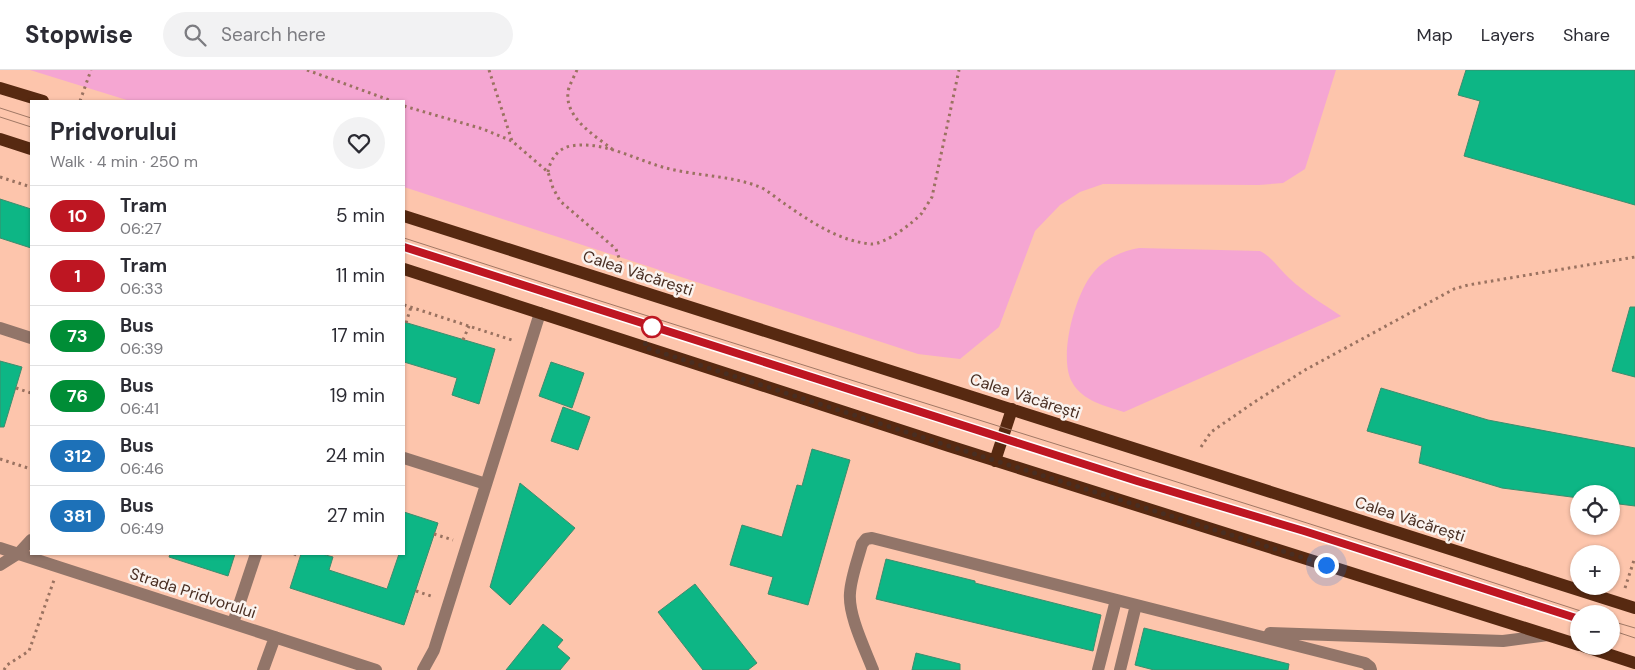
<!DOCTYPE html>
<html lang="en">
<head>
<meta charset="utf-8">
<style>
  body { margin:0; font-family:"DM Sans",sans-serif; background:#f2f2f3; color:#2b2b33; height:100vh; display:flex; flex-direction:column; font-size:19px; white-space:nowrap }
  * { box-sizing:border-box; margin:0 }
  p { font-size:16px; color:#7c7c81 }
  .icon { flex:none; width:28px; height:28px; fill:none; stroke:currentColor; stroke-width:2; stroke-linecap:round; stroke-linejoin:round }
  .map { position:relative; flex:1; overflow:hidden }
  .sheet { position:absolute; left:30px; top:30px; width:375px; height:455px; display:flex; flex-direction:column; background:#fff; border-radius:0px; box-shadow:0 1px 4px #0004 }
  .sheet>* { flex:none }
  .badge { padding:0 10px; border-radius:16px; font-size:18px; line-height:32px }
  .fabs { position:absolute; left:1570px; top:415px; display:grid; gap:10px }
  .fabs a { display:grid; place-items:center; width:50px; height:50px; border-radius:50%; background:#fff; box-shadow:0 1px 4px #0004; font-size:25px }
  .you { position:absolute; width:25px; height:25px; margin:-12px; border:4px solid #fff; border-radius:50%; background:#1a73e8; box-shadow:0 0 0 8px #1a73e833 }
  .map>.badge { position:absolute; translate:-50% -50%; box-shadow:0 0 0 2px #fff }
  .round { display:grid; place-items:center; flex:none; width:52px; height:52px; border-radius:26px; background:#f2f2f3 }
  .head { display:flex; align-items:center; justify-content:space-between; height:85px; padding:0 20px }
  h1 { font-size:24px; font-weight:700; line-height:38px }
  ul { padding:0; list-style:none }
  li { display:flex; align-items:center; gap:15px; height:60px; padding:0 20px; border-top:1px solid #e1e1e2 }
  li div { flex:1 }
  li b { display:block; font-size:19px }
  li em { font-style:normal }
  li .badge { min-width:55px; font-weight:700; text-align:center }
  header { display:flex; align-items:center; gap:30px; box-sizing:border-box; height:70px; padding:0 25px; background:#fff; border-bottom:1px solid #e1e1e2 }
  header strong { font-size:24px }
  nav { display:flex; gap:28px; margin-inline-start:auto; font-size:18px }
  .search { width:350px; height:45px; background:#f2f2f3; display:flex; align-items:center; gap:12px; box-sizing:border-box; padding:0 18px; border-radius:28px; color:#7c7c81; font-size:19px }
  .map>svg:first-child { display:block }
</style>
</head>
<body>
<header>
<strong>Stopwise</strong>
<div class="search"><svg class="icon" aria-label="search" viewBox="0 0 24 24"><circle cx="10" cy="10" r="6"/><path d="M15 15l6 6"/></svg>Search here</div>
<nav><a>Map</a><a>Layers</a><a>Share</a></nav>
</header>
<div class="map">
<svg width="1635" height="600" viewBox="0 0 1635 600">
  <rect width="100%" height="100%" fill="#fdc5ac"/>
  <path fill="#f5a6d2" d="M 30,0 L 1336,0 L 1305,99 L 1283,113 L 1259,115 L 1103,114 L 1080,122 L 1060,135 L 1035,161 L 999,257 L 960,289 L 918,284 L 404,117 L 404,31 L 130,31 Z
    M 1139,178 L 1260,181 C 1272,187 1279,199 1289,208 C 1305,223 1323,234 1341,246 L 1124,342 C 1106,336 1082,331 1072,312 C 1058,287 1075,224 1093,203 C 1104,189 1122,181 1139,178 Z"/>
  <path fill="#0db685" stroke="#3e8c6d" d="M 1466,0 L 1635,0 L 1635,135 L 1464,86 L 1480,31 L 1458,25 Z
    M 0,129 L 31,139 L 31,178 L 0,168 Z
    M 1630,237 L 1635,237 L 1635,307 L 1612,301 Z
    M 404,252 L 495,279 L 479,334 L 452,325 L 457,308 L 404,292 Z
    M 0,291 L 22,297 L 4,357 L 0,357 Z
    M 551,292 L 584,303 L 572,338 L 539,326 Z
    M 1381,318 L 1488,350 L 1635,378 L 1635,436 L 1611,433 L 1611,424 L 1579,424 L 1579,428 L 1502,418 L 1419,393 L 1422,376 L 1367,361 Z
    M 563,337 L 590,347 L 578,380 L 551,371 Z
    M 812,379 L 850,390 L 808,535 L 768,524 L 773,507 L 730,495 L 742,455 L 782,467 L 797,415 L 802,416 Z
    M 520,413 L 575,458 L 510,535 L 490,517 Z
    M 404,442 L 438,453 L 404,555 L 290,518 L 301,484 L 322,484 L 333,487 L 329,500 L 387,519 L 399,484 L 404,484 Z
    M 170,484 L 235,484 L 228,506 L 169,487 Z
    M 886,489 L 975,511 L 975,513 L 1101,545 L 1093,581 L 876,529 Z
    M 695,514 L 757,593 L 748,600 L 703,600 L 658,542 Z
    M 543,554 L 563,570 L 557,577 L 570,588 L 560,600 L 506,600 Z
    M 1144,558 L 1289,594 L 1288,600 L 1154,600 L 1135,595 Z
    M 916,583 L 960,594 L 960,600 L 912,600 Z"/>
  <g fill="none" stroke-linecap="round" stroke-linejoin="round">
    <path stroke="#9a7260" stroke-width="3" stroke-dasharray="2.5 4" stroke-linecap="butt" d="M 307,0 L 392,31
      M 489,0 L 512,71
      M 577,0 C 574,7 569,15 568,22 C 565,48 594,65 612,79
      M 80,31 L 91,0
      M 404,36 L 483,59 L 512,71 L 548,102 L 553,118 L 560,131 L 616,179 L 623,200
      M 548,102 C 550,90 558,78 571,76 C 605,70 639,92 670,99 C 700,106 732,106 760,117 C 769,121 777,129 785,134 C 811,152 839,171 871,174 C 884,175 913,153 922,143 C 925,138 929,132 932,127 L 959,0
      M 0,107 L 31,117
      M 404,235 L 515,271
      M 406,253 L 411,237
      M 463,270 L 469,256
      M 16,318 L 31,323
      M 1201,377 L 1211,362 L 1256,331 L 1305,300 L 1454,219 L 1468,215 L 1635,187
      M 0,389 L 31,399
      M 434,464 L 453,470
      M 294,484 L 300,486
      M 1625,518 L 1635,487
      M 416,521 L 434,527
      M 4,600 L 7,595 L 29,581 L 54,510"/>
    <path stroke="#927569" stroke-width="12" d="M 0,258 L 31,268
      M 404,388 L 486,414
      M 0,478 L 376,600
      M 0,495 L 19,483 L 31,470
      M 233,553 L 256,484
      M 1270,563 L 1503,571 L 1548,565
      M 263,600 L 275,567
      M 423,600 L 434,580 L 540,243
      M 873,600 C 865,579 848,545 850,523 C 851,507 858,489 862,474 L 866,469 L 872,468 L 1365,593 L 1370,597 L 1371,600
      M 1098,600 L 1116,530
      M 1120,600 L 1136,535"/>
    <path stroke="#572911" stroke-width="12" d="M 0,18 L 43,31
      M 0,69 L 31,79
      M 404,146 L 1635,538
      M 404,199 L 949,376 L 1579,575
      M 995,391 L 1012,339
      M 1583,576 L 1635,593"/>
    <path stroke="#a17865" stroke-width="1" d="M 0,38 L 31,48
      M 0,47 L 31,57
      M 404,168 C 798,296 1196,415 1590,544
      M 404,177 L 1171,422 L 1304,461 L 1579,550
      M 1611,551 L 1635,558
      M 1611,560 L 1635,568"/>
  </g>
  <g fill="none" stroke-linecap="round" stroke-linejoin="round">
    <g stroke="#fff" stroke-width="11">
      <path id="line" d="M 404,177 L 1137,411 L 1304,461 L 1579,549"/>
    </g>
    <use href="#line" stroke="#be1622" stroke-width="8"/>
    <path stroke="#492e22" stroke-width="5" stroke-dasharray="0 9" d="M 652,257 L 644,277 L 949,376 L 1326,495"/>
  </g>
  <circle fill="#fff" stroke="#be1622" stroke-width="2.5" cx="652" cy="257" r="10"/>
  <g text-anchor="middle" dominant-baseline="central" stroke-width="5" stroke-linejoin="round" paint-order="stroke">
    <g font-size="16" fill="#492e22" stroke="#faf3ef">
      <text transform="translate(638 203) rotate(18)">Calea Văcărești</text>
      <text transform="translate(1025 326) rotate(18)">Calea Văcărești</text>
      <text transform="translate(1410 449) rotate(18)">Calea Văcărești</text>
      <text transform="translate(193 523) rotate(18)">Strada Pridvorului</text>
    </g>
  </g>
</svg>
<div class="fabs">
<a><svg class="icon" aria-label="locate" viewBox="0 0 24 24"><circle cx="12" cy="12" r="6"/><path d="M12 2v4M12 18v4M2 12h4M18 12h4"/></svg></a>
<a>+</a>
<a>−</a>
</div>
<div class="you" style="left:1326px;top:495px"></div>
<section class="sheet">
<div class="head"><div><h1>Pridvorului</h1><p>Walk · 4 min · 250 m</p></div><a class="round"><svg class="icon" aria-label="heart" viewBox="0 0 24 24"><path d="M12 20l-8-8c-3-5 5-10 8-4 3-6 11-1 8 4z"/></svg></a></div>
<ul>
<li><span class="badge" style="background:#be1622;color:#fff">10</span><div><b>Tram</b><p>06:27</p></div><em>5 min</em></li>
<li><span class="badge" style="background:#be1622;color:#fff">1</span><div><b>Tram</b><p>06:33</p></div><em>11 min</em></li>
<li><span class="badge" style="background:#008d36;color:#fff">73</span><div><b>Bus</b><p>06:39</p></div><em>17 min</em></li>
<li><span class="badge" style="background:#008d36;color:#fff">76</span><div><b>Bus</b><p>06:41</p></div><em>19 min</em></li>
<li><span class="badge" style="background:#1d71b8;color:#fff">312</span><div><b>Bus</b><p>06:46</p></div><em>24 min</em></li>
<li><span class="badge" style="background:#1d71b8;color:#fff">381</span><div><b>Bus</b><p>06:49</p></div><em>27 min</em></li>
</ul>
</section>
</div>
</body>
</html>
